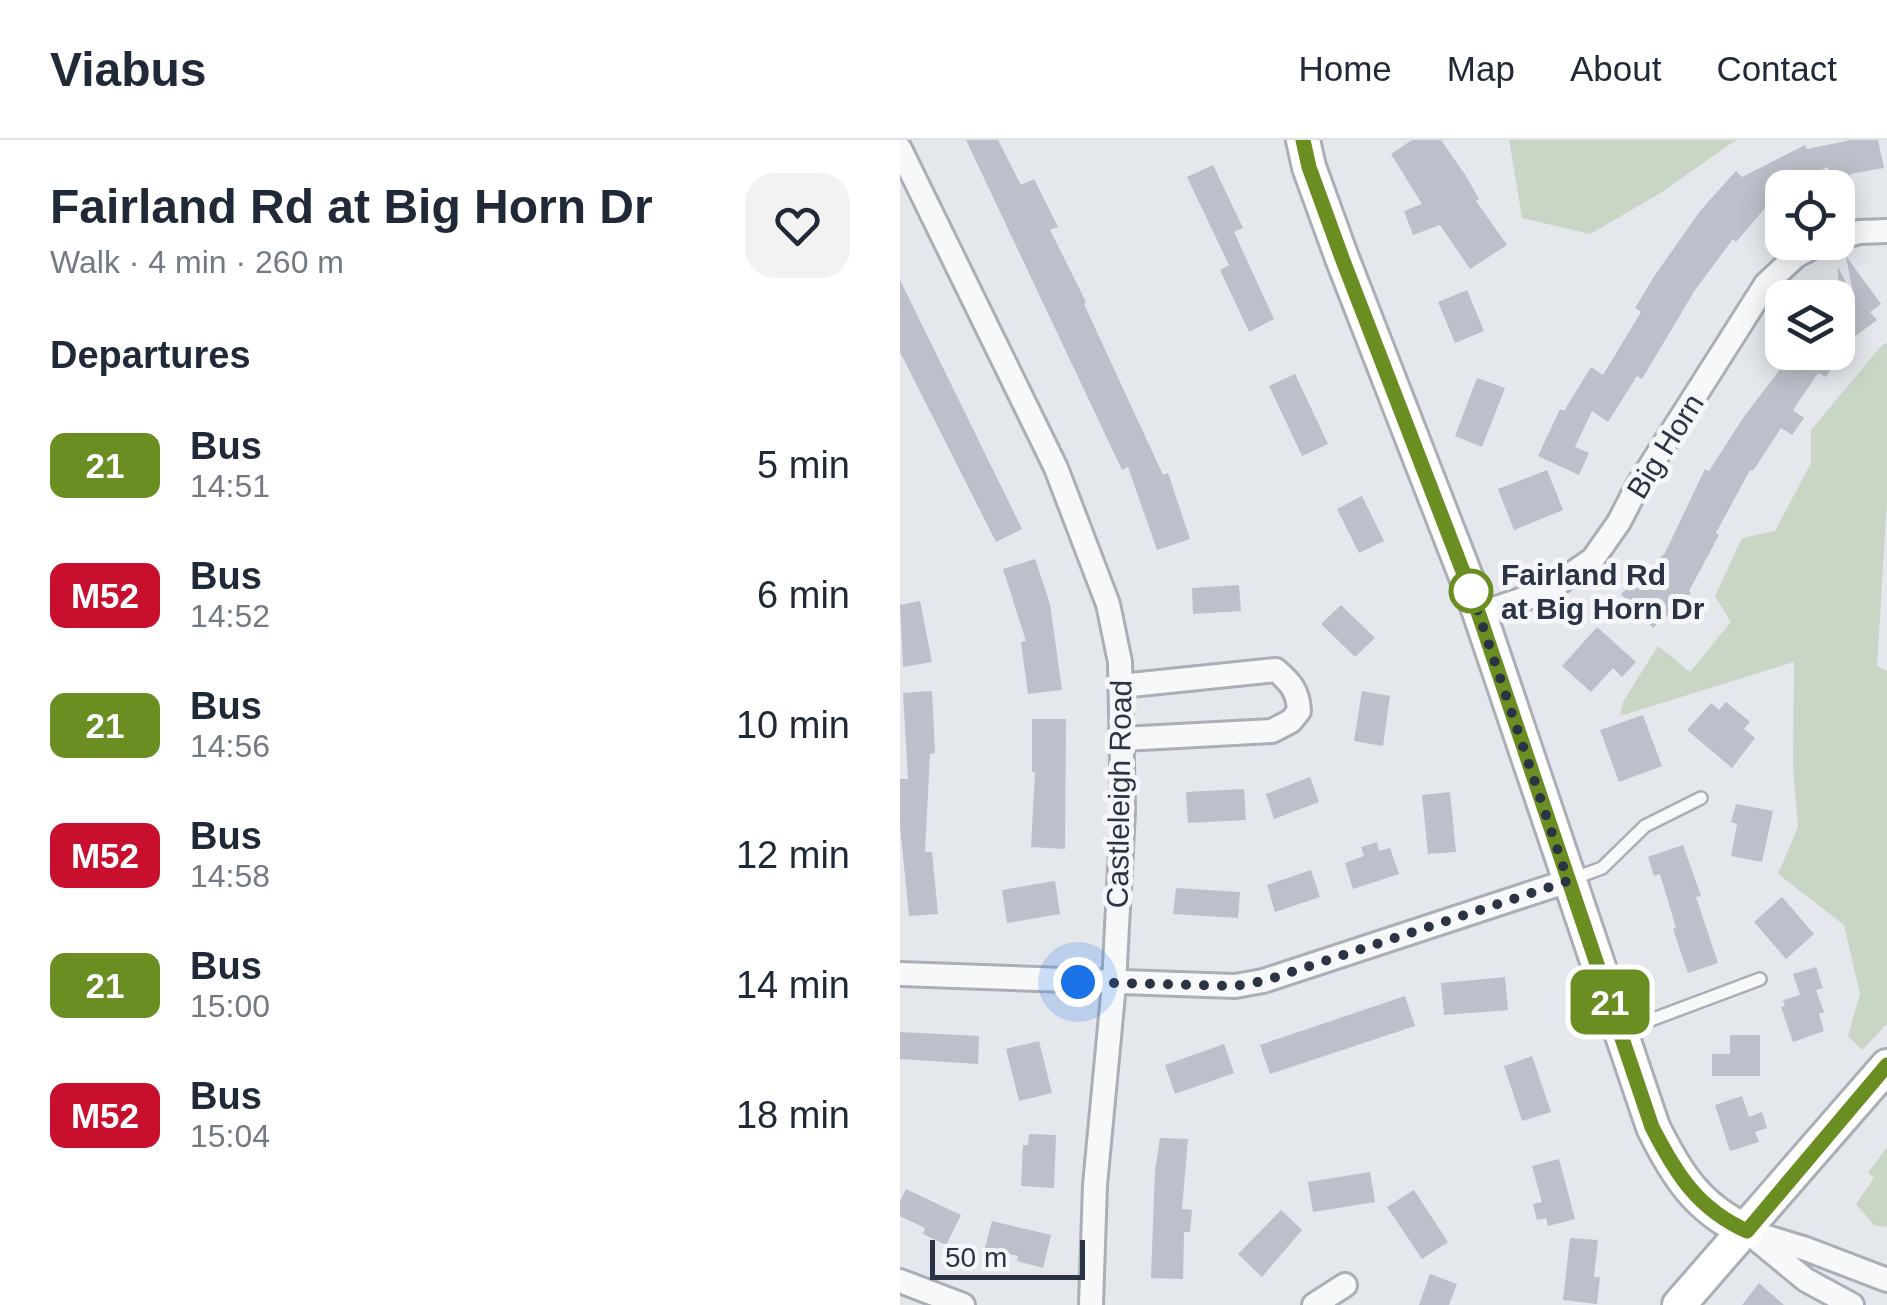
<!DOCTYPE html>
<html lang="en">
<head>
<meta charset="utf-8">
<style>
  body { margin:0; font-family:Helvetica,sans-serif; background:#f2f2f3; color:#1f2937; height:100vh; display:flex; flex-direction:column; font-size:38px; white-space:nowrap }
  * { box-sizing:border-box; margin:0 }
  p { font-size:32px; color:#747a83 }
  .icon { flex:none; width:55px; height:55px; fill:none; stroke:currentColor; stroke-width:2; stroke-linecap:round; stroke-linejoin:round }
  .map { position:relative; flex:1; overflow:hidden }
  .panel { display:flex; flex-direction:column; background:#fff; width:900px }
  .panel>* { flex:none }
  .badge { padding:0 20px; border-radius:15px; font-size:35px; line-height:65px }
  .fabs { position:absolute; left:865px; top:30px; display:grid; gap:20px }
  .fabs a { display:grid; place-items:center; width:90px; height:90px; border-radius:20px; background:#fff; box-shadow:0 5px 25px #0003; font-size:50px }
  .scale { position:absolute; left:30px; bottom:25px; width:155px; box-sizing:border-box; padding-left:10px; border:5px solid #2b3445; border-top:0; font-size:28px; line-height:35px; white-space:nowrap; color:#2b3445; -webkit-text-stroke:8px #f4f6f9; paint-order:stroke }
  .you { position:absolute; width:50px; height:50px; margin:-25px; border:8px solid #fff; border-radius:50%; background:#1a73e8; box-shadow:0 0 0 15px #1a73e833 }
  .map>.badge { position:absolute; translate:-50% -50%; box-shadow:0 0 0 5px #fff }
  h2 { padding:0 50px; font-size:38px; line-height:90px }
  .round { display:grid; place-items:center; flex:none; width:105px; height:105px; border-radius:30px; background:#f2f2f3 }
  .head { display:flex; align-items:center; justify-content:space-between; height:170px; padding:0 50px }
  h1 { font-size:48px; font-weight:600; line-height:75px }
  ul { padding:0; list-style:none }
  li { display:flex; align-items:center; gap:30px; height:130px; padding:0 50px }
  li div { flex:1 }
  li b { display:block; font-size:38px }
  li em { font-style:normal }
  li .badge { min-width:110px; font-weight:700; text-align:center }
  header { display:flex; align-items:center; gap:60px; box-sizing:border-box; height:140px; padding:0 50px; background:#fff; border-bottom:2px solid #e0e1e3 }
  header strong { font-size:48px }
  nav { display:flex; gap:55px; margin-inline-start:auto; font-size:35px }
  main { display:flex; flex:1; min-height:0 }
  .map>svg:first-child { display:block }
</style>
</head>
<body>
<header>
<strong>Viabus</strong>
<nav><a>Home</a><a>Map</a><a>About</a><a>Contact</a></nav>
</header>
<main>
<section class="panel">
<div class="head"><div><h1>Fairland Rd at Big Horn Dr</h1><p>Walk · 4 min · 260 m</p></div><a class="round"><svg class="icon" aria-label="heart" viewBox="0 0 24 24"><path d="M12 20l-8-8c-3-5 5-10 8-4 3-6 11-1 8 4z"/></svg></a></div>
<h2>Departures</h2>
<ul>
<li><span class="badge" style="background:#6b8e23;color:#fff">21</span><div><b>Bus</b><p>14:51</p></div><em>5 min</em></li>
<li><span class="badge" style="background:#c8102e;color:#fff">M52</span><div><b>Bus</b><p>14:52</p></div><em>6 min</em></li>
<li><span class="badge" style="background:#6b8e23;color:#fff">21</span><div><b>Bus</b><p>14:56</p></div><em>10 min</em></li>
<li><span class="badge" style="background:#c8102e;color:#fff">M52</span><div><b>Bus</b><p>14:58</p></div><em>12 min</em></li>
<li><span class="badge" style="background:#6b8e23;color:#fff">21</span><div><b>Bus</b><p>15:00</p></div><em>14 min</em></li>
<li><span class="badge" style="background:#c8102e;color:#fff">M52</span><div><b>Bus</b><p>15:04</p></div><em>18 min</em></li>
</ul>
</section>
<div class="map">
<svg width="987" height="1165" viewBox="0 0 987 1165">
  <rect width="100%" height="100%" fill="#e4e7ec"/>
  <path fill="#c9d6c5" d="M 609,0 L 836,0 L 759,54 L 690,94 L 622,78 Z
    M 987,203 L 987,361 L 977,526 L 987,531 L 987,884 L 962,910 L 948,896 L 960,854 L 944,785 L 878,734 L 898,687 L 893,627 L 894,522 L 720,576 L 723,562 L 758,506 L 790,532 L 831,482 L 815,456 L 842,398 L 875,391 L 911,323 L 911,290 L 982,205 Z
    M 987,1007 L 987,1087 L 974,1085 L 956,1064 L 974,1038 L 968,1033 Z"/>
  <path fill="#bbc0ca" d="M 66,0 L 98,0 L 121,45 L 134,39 L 158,87 L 150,90 L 186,162 L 184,164 L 263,335 L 268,333 L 290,399 L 257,410 L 228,327 L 222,330 Z
    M 512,0 L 541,0 L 566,36 L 579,59 L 576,61 L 607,105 L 570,129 L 540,85 L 513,95 L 504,71 L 522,64 L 491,14 Z
    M 951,0 L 978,0 L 984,28 L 950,34 L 952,44 L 932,47 L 928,27 L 882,48 L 836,102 L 833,99 L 795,150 L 742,239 L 737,236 L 708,282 L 692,271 L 675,307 L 689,313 L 679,335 L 638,316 L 660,269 L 664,271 L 691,227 L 703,235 L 741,172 L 735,168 L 755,135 L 800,71 L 836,31 L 842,37 L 905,5 L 907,9 Z
    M 313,25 L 343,88 L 334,92 L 374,179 L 349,192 L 320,130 L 329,125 L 287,37 Z
    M 946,116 L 981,164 L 970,172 L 977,180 L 938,209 L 938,127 L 954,158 Z
    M 0,140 L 122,389 L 96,402 L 0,212 Z
    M 567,150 L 584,191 L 555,203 L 538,162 Z
    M 893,212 L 941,212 L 926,237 L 918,233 L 893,270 L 904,278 L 892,295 L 881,288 L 853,331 L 850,330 L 816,393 L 819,395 L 789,451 L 791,453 L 753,488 L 721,454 L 765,413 L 805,329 L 809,331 L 843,278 Z
    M 395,234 L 428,304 L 402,316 L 369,246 Z
    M 577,238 L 605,248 L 582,307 L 555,296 Z
    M 647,330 L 663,370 L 614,390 L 598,349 Z
    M 462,356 L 484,401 L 459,413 L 437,369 Z
    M 135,419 L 150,464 L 162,550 L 128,554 L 121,502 L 126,501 L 103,429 Z
    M 339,445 L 341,471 L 293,474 L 292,448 Z
    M 20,461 L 32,522 L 3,527 L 0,465 Z
    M 441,465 L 475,498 L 455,517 L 421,484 Z
    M 697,487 L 736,522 L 722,537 L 713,528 L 691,552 L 662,526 Z
    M 32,551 L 35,613 L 30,614 L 25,712 L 32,712 L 38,774 L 9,776 L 0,686 L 0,639 L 8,639 L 3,553 Z
    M 462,551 L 490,556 L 483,606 L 454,601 Z
    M 826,562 L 850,582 L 844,589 L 855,598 L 832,628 L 787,590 L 811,563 L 819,570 Z
    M 743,575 L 762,626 L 719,642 L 700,590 Z
    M 132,579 L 166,579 L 165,709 L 131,707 L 135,632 L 132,632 Z
    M 410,637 L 419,662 L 374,679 L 366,654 Z
    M 344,649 L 346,680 L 288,683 L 286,652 Z
    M 550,652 L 556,712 L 528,714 L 522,655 Z
    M 836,664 L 873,671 L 862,722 L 831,716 L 837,684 L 831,682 Z
    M 477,702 L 479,711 L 490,708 L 499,734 L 453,749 L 445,723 L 464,716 L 461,707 Z
    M 783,705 L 801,756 L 796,757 L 818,823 L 788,833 L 773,789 L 776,788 L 760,734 L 754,736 L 748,717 Z
    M 411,730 L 420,757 L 375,772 L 367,745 Z
    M 155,741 L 160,774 L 107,783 L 102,750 Z
    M 276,748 L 340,752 L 338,778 L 273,774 Z
    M 882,757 L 914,794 L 886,819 L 854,782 Z
    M 916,827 L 923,848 L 916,850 L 924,872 L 919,874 L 924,891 L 893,902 L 881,867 L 885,866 L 883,860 L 900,855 L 893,834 Z
    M 605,837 L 608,870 L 544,875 L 541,843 Z
    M 505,856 L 515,886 L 370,934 L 360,905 Z
    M 0,892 L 79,896 L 78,924 L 0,919 Z
    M 830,895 L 860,895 L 860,936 L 812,936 L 812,914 L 830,914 Z
    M 139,901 L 152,953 L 119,961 L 106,909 Z
    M 324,904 L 334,933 L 275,954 L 265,925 Z
    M 632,916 L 651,972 L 622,981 L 604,926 Z
    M 842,956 L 849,977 L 862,972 L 867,988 L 855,992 L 859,1002 L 830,1011 L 815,965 Z
    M 129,994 L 156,995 L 154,1048 L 121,1046 L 123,1005 L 128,1005 Z
    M 260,998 L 288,999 L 282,1069 L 292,1070 L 290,1092 L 284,1092 L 283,1139 L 251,1138 L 255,1031 Z
    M 659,1019 L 675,1079 L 648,1086 L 646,1078 L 637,1080 L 633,1064 L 642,1062 L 632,1026 Z
    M 470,1032 L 475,1062 L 413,1072 L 408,1042 Z
    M 6,1049 L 61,1075 L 46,1105 L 23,1094 L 25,1088 L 0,1076 L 0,1061 Z
    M 514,1050 L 548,1102 L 522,1119 L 487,1067 Z
    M 381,1070 L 402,1090 L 362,1137 L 338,1114 Z
    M 92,1081 L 151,1095 L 143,1128 L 117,1121 L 118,1116 L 85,1108 Z
    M 670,1098 L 698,1100 L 694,1137 L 700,1137 L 697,1164 L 663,1160 Z
    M 530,1134 L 557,1144 L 549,1165 L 519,1165 Z
    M 859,1143 L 884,1165 L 842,1165 Z"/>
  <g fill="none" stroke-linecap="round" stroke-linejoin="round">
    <g stroke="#a9aeb7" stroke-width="16">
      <path id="lane" d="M 672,739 L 702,728 L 745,686 L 801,658
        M 724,890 L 860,839"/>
    </g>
    <g stroke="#a9aeb7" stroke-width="28">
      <path id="street" d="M 0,9 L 156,328 L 208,464 L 220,522 L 223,671 L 214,844 L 195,1045 L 191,1165
        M 938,98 L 959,92 L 987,91
        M 579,474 L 647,451 L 693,419 L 719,382 L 737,347 L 866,144 L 896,116 L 922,102
        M 221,546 L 376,530 C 391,543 398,551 399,571 L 391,581 L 372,591 L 223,599
        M 0,834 L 335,846 L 363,841 L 668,741
        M 847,1091 L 906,1109 L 987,1140
        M 849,1093 L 906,1140 L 952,1165
        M 0,1141 L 63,1165
        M 414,1165 L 445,1145"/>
    </g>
    <g stroke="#a9aeb7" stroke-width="38">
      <path id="secondary" d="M 403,0 L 409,27 L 442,118 L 575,460 L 753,987 C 776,1034 798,1069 847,1091
        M 779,1165 L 987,926"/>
    </g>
    <use href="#lane" stroke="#f7f8fa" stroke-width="11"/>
    <use href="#street" stroke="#f7f8fa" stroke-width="22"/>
    <use href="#secondary" stroke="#fff" stroke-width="32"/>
  </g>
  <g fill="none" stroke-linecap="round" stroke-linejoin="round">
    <g stroke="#fff" stroke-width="22">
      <path id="line" d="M 403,0 L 409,27 L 442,118 L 574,460 L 752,987 C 776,1034 798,1069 847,1091 L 987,925"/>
    </g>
    <use href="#line" stroke="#6b8e23" stroke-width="15"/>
    <path stroke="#2b3445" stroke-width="10" stroke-dasharray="0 18" d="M 178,842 L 335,846 L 364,841 L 668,741 L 571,451"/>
  </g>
  <circle fill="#fff" stroke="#6b8e23" stroke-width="5" cx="571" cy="451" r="20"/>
  <g text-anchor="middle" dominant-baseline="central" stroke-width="10" stroke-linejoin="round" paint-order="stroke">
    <g font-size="30" fill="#2b3445" stroke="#f4f6f9">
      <text transform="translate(765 306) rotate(-58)">Big Horn</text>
      <text transform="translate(219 654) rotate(-89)">Castleleigh Road</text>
    </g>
    <g font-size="30" font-weight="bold" fill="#2b3445" stroke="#f4f6f9" text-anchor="start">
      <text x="601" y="434">Fairland Rd<tspan x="601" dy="34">at Big Horn Dr</tspan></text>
    </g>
  </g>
</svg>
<div class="fabs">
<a><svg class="icon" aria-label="locate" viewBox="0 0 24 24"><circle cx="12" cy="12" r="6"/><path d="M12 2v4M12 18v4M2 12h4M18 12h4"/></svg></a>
<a><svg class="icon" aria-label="layers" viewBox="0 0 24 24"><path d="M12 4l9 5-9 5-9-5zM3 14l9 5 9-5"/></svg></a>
</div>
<div class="scale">50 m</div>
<div class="you" style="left:178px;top:842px"></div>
<b class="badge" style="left:710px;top:862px;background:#6b8e23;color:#fff">21</b>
</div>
</main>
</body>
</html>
